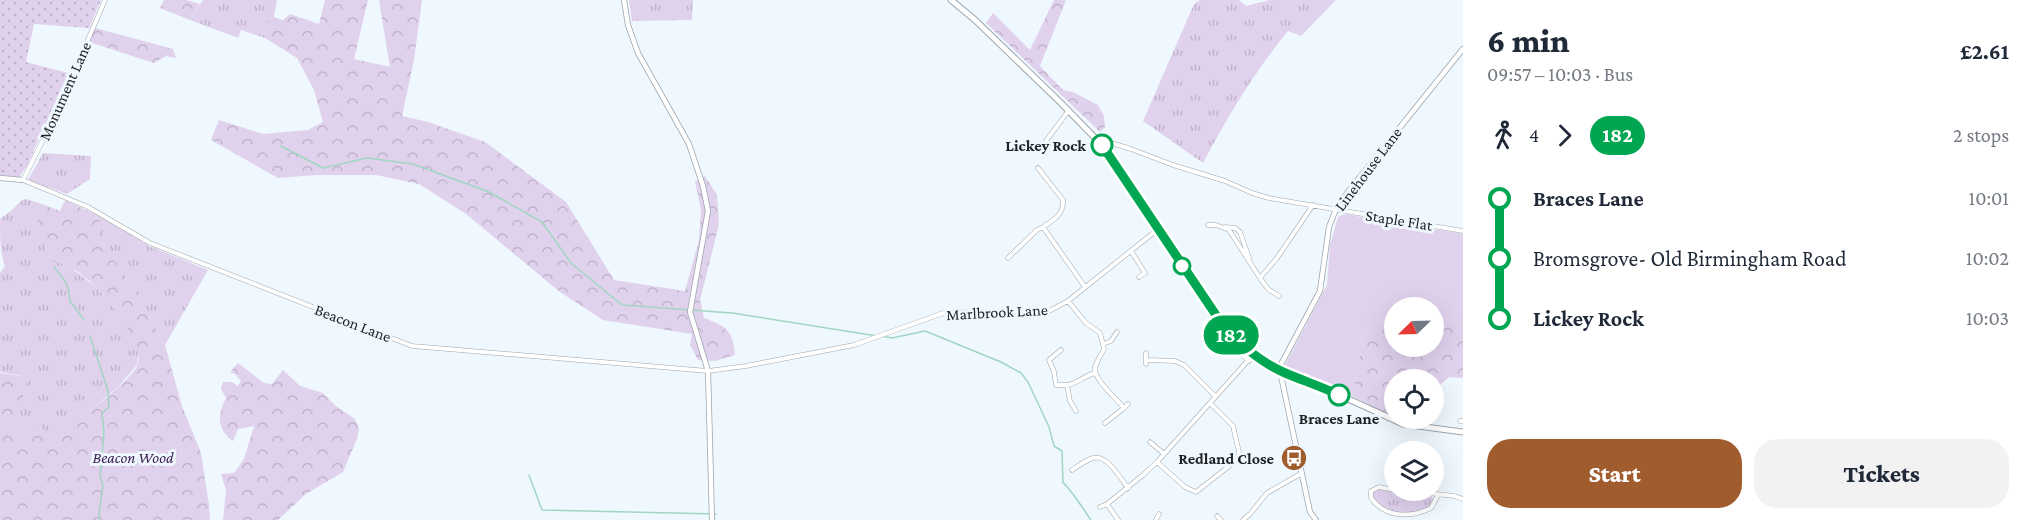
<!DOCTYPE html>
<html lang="en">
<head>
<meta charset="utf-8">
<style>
  body { margin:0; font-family:"Crimson Pro",serif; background:#f2f2f3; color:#1f2937; height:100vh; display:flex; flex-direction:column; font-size:22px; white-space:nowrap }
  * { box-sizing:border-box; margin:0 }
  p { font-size:20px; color:#747a83 }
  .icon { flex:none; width:33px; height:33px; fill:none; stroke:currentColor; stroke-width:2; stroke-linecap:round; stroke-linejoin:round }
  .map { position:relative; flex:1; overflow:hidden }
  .side { display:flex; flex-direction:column; background:#fff; width:570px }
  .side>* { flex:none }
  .badge { padding:0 12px; border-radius:20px; font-size:21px; line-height:39px }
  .needle { width:39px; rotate:247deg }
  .buttons { position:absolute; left:1384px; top:297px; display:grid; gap:12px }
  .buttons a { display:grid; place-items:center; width:60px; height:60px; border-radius:50%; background:#fff; box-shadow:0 6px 24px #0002; font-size:30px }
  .map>.badge { position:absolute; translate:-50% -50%; box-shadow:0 0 0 3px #fff }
  .legs { display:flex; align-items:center; gap:9px; height:66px; padding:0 24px; font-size:20px }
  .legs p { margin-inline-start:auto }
  .head { display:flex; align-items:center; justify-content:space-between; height:102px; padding:0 24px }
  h1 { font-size:33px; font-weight:800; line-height:45px }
  .action { display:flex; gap:12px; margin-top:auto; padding:12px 24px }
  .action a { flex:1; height:69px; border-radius:24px; background:#a15c2e; color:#fff; font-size:24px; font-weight:800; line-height:69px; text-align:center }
  .action a+a { background:#f2f2f3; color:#1f2937 }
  ul { padding:0 24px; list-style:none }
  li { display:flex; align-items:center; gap:21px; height:60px; font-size:22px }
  li i { display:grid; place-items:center; width:9px; height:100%; margin:0 8px; background:currentColor }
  li i::after { content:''; width:15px; height:15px; margin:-8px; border:4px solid; border-radius:50%; background:#fff }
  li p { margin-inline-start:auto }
  li:first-child i { background:linear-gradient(#0000 50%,currentColor 0) }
  li:last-child i { background:linear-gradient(currentColor 50%,#0000 0) }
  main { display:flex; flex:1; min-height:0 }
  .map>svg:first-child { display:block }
</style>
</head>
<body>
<main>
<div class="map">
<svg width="1463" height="520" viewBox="0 0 1463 520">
  <defs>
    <pattern id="grass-tufts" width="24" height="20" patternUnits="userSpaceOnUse" patternTransform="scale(1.5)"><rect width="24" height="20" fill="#e0d1ed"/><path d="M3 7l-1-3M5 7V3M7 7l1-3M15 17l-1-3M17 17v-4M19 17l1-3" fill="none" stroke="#c0b3cb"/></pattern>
    <pattern id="forest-crowns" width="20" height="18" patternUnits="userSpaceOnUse" patternTransform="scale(1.5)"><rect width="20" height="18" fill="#e0d1ed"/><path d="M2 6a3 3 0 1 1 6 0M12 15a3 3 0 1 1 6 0" fill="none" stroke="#c0b3cb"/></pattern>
    <pattern id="park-dots" width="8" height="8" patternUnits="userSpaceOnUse" patternTransform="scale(1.5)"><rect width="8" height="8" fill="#e0d1ed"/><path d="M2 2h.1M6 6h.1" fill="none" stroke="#c0b3cb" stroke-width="1.8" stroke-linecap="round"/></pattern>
  </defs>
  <rect width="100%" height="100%" fill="#eff8fe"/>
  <path fill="url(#grass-tufts)" d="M 203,0 L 277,0 L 274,17 L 267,16 L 265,38 L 241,30 L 238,38 L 190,20 Z
    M 629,0 L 693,0 L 692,20 L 632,21 Z
    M 1200,0 L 1239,0 L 1246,6 L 1270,0 L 1336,0 L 1301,36 L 1288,31 C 1253,74 1229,114 1203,163 L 1143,121 L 1194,4 Z
    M 43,153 L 91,156 L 90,179 L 67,194 L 28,180 Z
    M 26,199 L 39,203 L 35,211 L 59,262 L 71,268 L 96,287 L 119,312 L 139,349 L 137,365 L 118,387 L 88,412 L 69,419 L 56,432 L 46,435 L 41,425 L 16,445 L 11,446 L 27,377 L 0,372 L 0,273 L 5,266 C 0,255 0,233 0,219 L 12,210 L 22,200 Z
    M 101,217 L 149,246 L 208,270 L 165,345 L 127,278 L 98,236 Z
    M 1378,489 L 1408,495 L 1410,493 L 1431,495 L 1434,502 C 1425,513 1400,517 1388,511 C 1383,508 1377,502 1373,498 L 1373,492 Z"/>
  <path fill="url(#forest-crowns)" d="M 164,0 L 186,0 L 200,4 L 190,20 L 160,8 Z
    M 325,0 L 368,0 L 354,59 L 390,67 L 379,0 L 422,0 L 414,60 L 402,116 L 428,122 L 485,142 L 566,202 L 614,280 L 685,291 L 699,240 L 701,209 L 695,182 L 705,176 L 717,195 L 719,224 L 700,300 L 704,318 C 726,327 733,329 735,355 L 715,361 L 698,360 L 690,345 L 692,334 L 603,320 L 560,292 L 466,214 L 419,184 L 376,175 L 316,175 L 278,178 L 211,140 L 219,120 L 263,134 L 308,130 L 323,122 L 314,90 L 297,58 L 265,38 L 267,15 L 283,20 L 290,14 L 319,24 Z
    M 1054,0 L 1066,0 L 1040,66 L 1063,90 L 1073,92 L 1098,105 L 1104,116 L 1105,127 L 1100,132 L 986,23 L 993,13 L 1030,50 Z
    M 95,28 L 173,49 L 176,58 L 166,56 L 154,63 L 89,42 Z
    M 65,200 L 101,217 L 98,236 L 127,278 L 165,345 L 182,406 L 201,453 L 209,505 L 210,520 L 0,520 L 0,373 L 27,377 L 12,446 L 16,445 L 19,434 L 41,425 L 47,435 C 59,431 59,425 69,419 C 75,415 84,415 90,410 C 101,403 132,377 137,366 C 142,353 135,342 129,331 C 112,301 84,266 48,260 L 35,211 L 39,203 L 60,211 Z
    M 1395,313 L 1395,346 L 1434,346 L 1434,315 L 1449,319 L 1463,327 L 1463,378 L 1449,377 L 1434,390 L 1434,380 L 1395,380 L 1395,418 L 1352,396 L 1365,331 L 1377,321 Z
    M 238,363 L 264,383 L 272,384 L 283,370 L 300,386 L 323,393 L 337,407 L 355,419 L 359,429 L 357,439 L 343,472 L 306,494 L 278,520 L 223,520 L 226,490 L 221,474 L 234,473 L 244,459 L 254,426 L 238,429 L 233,441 C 217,430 217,414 226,398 L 221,389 L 223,382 L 232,382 L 238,386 L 241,381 L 235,374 L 230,372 Z"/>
  <path fill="url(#park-dots)" d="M 0,0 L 101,0 L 89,28 L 34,24 L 26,62 L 68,73 L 27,166 L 19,177 L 0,175 Z"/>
  <path fill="#e0d1ed" d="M 1344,214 L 1463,234 L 1463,327 L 1449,319 L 1434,315 L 1434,308 L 1395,308 L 1395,313 L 1377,321 L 1365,331 L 1352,396 L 1284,367 L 1327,285 L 1330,245 L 1338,217 Z"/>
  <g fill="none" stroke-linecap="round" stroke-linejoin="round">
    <path stroke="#a0d6c2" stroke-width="1.5" d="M 281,146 L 323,168 L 367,158 L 413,164 L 489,192 L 542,222 L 571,263 L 622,305 L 732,313 L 877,336
      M 54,267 L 65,281 L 68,288 L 70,301 L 84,320
      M 90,336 L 108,391 L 109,407 L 102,413 L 104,432 L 100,476 L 103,485 L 99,513 L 100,520
      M 881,336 L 892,338 L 925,331 L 1001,362 L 1021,373 L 1028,382 L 1049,427 L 1054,446 L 1062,451 L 1063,483 C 1068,485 1086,513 1091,520
      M 529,475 L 542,510 L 716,514"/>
    <g stroke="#9da5ab" stroke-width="5">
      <path id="minor" d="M 105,0 L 55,116 L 23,180 L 88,207 L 150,243 L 412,346 L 708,371 L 746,366 L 854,345 L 946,312 L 1025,313 L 1049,311 L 1068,301 L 1157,230
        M 1018,145 L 1040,149 L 1069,110
        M 1102,145 L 1108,142 L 1131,149 L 1173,165 L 1225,181 L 1252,193 L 1269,198 L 1463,231
        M 1038,168 L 1063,200 C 1064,214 1054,220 1043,227 L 1085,287
        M 1208,225 L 1216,225 L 1229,230 L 1260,278 L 1277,258 L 1313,205
        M 1225,227 L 1235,228 L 1240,232 L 1249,258
        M 1131,251 L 1145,273 L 1139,277
        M 1008,258 L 1037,230 L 1043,227
        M 1260,278 L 1268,289 L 1279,296
        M 1068,301 L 1086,323 L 1100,333 L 1104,349 C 1101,355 1097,361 1095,367 C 1093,379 1116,398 1124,408 L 1105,423
        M 1224,327 L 1219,334 L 1249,361
        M 1103,344 L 1111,341 L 1117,332
        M 1061,350 L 1049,360 L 1054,372 L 1056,385 L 1067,385
        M 1146,353 L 1146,364
        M 1147,360 L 1175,361 L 1184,365 L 1215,396
        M 1124,408 L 1128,404
        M 1076,411 L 1070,401 L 1067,385 C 1078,383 1084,376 1095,373
        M 1460,421 L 1463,421
        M 1150,442 L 1163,453
        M 1157,462 L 1185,487 L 1196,492 L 1237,460 L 1239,452 L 1233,426 L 1210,403
        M 1072,470 C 1078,466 1086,460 1093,458 C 1107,454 1121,479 1128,488
        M 1395,490 L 1379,487 L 1371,491 L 1371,498 C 1385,518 1411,518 1431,508 L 1438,495
        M 1402,490 L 1454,496 L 1463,499
        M 1107,504 L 1118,520
        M 1100,507 L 1107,504 L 1143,475 L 1157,462 L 1253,355
        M 1217,516 L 1221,520
        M 1156,520 L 1159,514
        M 1243,520 L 1250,514 L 1267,493 L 1302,473"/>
    </g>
    <g stroke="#9da5ab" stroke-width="6">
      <path id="tertiary" d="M 624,0 L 628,25 L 638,53 L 689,144 L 703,186 L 708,211 L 690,312 L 708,371 L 712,520
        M 0,178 L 23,180
        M 1278,370 L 1320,291 L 1329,227 L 1336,209 L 1348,192 L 1463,49
        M 1280,371 L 1310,512 L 1316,520"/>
    </g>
    <g stroke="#9da5ab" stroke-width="7">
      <path id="secondary" d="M 951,0 L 974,19 L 1059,101 L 1102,145 L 1201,296 L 1224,327 L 1240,344 L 1280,371 L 1322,387 L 1403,424 L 1463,432"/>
    </g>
    <use href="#minor" stroke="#fff" stroke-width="4"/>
    <use href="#tertiary" stroke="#fff" stroke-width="4.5"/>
    <use href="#secondary" stroke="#fff" stroke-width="5"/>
  </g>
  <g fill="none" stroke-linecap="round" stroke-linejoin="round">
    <g stroke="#fff" stroke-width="14">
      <path id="line-1" d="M 1102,145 L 1224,327 C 1241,345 1260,362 1283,372 C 1301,380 1320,386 1339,395"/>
    </g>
    <use href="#line-1" stroke="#00a651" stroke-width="9"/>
  </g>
  <defs>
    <g id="bus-disc" transform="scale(1.35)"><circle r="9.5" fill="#a15c2e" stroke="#eff8fe"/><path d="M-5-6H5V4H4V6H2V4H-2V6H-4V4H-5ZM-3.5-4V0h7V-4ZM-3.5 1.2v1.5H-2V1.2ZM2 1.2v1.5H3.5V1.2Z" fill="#fff"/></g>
  </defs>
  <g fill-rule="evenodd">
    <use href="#bus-disc" x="1294" y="458"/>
  </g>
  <g fill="#fff" stroke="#00a651" stroke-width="3">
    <circle cx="1102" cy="145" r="10"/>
    <circle cx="1182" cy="266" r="8"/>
    <circle cx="1339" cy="395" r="10"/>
  </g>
  <g text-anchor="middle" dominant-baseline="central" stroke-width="6" stroke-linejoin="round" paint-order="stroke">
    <g font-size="16" fill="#1f2224" stroke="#eff8fe">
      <text transform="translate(65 91) rotate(-66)">Monument Lane</text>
      <text transform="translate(1368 169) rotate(-53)">Linehouse Lane</text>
      <text transform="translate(1399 220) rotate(9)">Staple Flat</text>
      <text transform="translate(997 312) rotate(-3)">Marlbrook Lane</text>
      <text transform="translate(353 323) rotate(21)">Beacon Lane</text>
    </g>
    <g font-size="16" font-weight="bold" fill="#1f2224" stroke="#eff8fe" text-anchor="end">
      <text x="1086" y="145">Lickey Rock</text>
      <text x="1339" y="418" text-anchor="middle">Braces Lane</text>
    </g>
    <g font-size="16" font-style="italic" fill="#3f2155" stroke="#eff8fe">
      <text x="133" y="457">Beacon Wood</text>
    </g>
    <g font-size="16" font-weight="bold" fill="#1f2224" stroke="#eff8fe" text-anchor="end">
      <text x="1274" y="458">Redland Close</text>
    </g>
  </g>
</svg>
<div class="buttons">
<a><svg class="needle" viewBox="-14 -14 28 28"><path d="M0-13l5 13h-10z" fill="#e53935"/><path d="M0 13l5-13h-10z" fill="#747a83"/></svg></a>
<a><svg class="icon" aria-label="locate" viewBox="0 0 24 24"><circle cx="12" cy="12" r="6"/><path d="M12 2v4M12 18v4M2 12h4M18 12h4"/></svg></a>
<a><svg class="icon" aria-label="layers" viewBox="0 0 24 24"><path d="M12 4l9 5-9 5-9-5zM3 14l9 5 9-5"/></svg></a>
</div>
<b class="badge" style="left:1231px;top:335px;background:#00a651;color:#fff">182</b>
</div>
<section class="side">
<div class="head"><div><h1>6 min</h1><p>09:57 – 10:03 · Bus</p></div><b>£2.61</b></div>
<div class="legs"><svg class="icon" aria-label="walk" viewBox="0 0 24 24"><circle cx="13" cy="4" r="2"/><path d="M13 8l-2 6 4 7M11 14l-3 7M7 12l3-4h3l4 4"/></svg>4<svg class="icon" aria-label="forward" viewBox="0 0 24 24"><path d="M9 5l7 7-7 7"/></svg><b class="badge" style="background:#00a651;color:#fff">182</b><p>2 stops</p></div>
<ul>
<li><i style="color:#00a651"></i><b>Braces Lane</b><p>10:01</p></li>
<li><i style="color:#00a651"></i><span>Bromsgrove- Old Birmingham Road</span><p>10:02</p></li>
<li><i style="color:#00a651"></i><b>Lickey Rock</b><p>10:03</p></li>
</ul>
<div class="action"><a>Start</a><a>Tickets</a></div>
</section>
</main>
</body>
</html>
